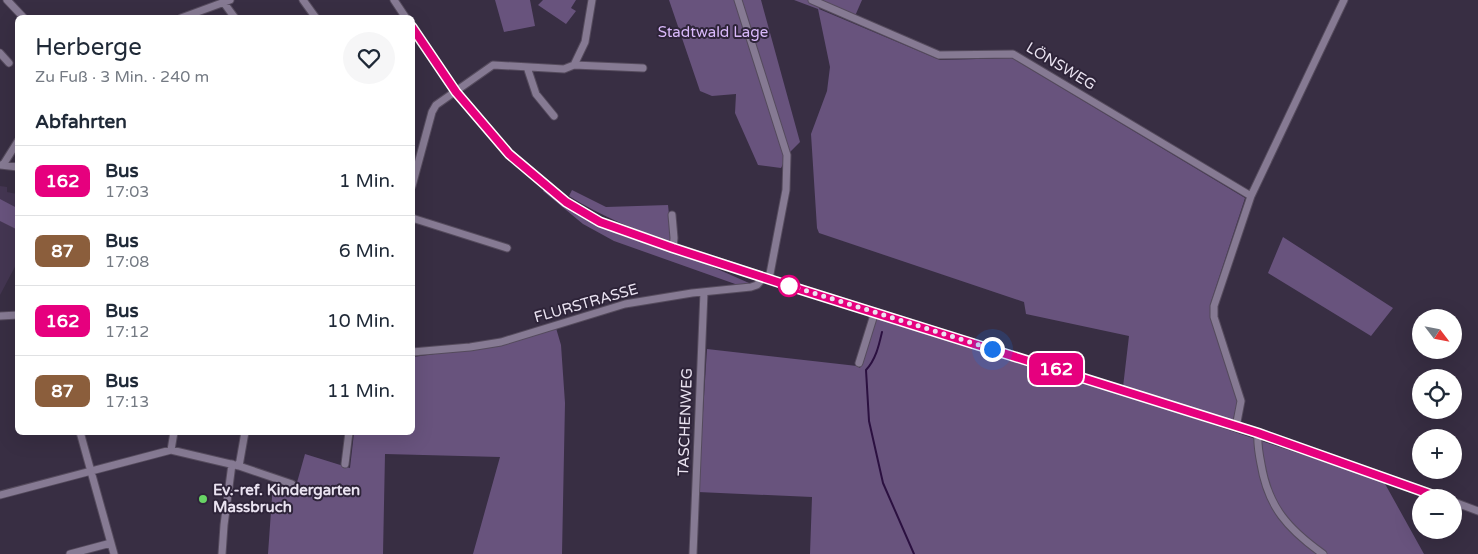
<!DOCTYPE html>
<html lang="de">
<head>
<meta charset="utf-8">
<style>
  body { margin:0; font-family:"Varela Round",sans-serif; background:#f6f6f7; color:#1f2937; height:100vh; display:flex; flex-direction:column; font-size:19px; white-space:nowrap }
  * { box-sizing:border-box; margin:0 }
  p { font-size:16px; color:#747a83 }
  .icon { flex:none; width:28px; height:28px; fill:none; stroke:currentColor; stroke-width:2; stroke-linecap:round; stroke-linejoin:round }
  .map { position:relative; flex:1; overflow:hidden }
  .details { position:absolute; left:15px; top:15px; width:400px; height:420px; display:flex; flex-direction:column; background:#fff; border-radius:8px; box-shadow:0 5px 20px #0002 }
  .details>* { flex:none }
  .badge { padding:0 10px; border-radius:8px; font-size:18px; line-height:32px }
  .needle { width:32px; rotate:122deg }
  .tools { position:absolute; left:1412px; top:309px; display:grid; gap:10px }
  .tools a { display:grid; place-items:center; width:50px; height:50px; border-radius:50%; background:#fff; box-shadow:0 5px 20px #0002; font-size:25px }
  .you { position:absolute; width:25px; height:25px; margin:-12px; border:4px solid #fff; border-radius:50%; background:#1a73e8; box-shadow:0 0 0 8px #1a73e833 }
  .map>.badge { position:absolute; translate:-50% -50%; box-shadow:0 0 0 2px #fff }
  h2 { padding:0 20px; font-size:19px; line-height:45px }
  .round { display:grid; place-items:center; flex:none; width:52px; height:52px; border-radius:26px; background:#f6f6f7 }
  .overview { display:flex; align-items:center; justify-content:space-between; height:85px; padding:0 20px }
  h1 { font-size:24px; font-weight:600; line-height:38px }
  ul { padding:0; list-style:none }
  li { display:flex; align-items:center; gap:15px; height:70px; padding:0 20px; border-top:1px solid #e0e1e3 }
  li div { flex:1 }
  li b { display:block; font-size:19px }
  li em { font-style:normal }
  li .badge { min-width:55px; font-weight:700; text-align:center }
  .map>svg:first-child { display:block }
</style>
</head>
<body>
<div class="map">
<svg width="1478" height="554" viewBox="0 0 1478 554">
  <rect width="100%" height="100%" fill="#382e43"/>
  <path fill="#443652" d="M 0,186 L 7,187 L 7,192 L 17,194 L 18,261 L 0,295 Z"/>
  <path fill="#68537d" d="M 495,0 L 530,0 L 535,26 L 504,32 Z
    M 543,0 L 576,0 L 571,8 L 576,11 L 566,24 L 538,5 Z
    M 669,0 L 761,0 L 800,142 L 788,154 L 781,168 L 758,165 L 735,113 L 736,94 L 712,96 L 700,91 Z
    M 794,0 L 862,0 L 855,16 L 823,3 L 819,9 L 940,60 L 1012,58 L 1245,198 L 1211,302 L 1210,312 L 1238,400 L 1233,420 L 1123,387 L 1129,336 L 1026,314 L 1024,302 L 819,233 L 817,228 L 811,134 L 827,91 L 830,67 L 818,9 Z
    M 544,190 L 572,210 L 620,235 L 706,264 L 749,283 L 738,285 L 614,241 L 583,224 L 543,191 Z
    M 572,190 L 606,207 L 668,205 L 672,242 C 636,230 602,217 569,196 Z
    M 0,199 L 17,208 L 17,226 L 16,229 L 0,221 Z
    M 1283,237 L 1393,308 L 1371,336 L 1268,273 Z
    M 873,317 L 1154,405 L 1384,482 L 1424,554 L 810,554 L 812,497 L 698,492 L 707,349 L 857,366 L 860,368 Z
    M 556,328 L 561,345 L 565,403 L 562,554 L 473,554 L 500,457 L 385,454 L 383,554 L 268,554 L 273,483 L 290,488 L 296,486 L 305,454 L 350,468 L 354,433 L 412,432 L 413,357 L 463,350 Z"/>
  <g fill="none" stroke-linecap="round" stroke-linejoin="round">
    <path stroke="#2b1040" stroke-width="2" d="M 882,332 C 879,345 876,359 866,370 L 869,421 L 883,483 L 914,554"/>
    <g stroke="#554b5d" stroke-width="9">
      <path id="minor" d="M 7,0 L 24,18
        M 303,0 L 316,18
        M 394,0 L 406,18
        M 738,0 L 787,155 L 786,190 L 769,279
        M 812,0 L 939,55 L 1013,54 L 1251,196
        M 224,3 L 235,18
        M 181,18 L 230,0
        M 412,27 L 456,92 L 509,154 L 566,202 L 600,222 L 764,277 L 1258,433 L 1441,498
        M 0,53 L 9,63
        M 574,65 L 585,42 L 592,0
        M 527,67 L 536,94 L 554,116
        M 0,165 L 18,167
        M 3,165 L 18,141
        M 412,186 L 432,112 L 436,105 L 493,65 L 564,69 L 574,65 L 643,68
        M 672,215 L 674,238 L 673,248
        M 412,218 L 507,248
        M 0,316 L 18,315
        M 412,352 L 470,347 L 501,342 L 625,304 L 692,293 L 751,287 L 757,285 L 764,277
        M 859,363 L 873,318 L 872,312
        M 1236,427 L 1241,401 L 1214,317 L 1214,306 L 1251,196 L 1344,0
        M 80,432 L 114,554
        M 1258,433 C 1257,444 1259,454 1261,464 C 1268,507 1288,529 1323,554
        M 171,450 L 174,432
        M 345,464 L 349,432
        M 239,466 L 245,432
        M 0,495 L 171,450 L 239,466 L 292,484
        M 1454,502 L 1478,511
        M 70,554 L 111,543
        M 222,554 L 224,525 L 232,464
        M 693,554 L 704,292"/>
    </g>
    <use href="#minor" stroke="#867a93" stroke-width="7"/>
  </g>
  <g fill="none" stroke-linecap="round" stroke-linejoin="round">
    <g stroke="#fff" stroke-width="11">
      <path id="line" d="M 412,27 L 456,92 L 509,154 L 566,202 L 600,222 L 673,248 L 802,290 L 1258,433 L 1441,498"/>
    </g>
    <use href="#line" stroke="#e6007e" stroke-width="8"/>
    <path stroke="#eae3f1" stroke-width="5" stroke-dasharray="0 9" d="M 789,286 L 785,284 L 992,349"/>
  </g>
  <circle fill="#fff" stroke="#e6007e" stroke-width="2.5" cx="789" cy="286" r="10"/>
  <circle fill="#68d465" stroke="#2e2439" stroke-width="2" cx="203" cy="499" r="5"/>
  <g text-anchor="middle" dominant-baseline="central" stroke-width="4" stroke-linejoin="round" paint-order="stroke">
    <g font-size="15" fill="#d9b9fa" stroke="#2e2439">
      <text x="713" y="32">Stadtwald Lage</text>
    </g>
    <g font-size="15" fill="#eae3f1" stroke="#2e2439">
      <text transform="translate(1061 66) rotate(31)">LÖNSWEG</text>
      <text transform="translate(586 303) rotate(-16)">FLURSTRASSE</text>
      <text transform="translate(685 422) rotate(-88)">TASCHENWEG</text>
    </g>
    <g font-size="15" font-weight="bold" fill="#eae3f1" stroke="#2e2439" text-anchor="start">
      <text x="213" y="490">Ev.-ref. Kindergarten<tspan x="213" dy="17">Massbruch</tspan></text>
    </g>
  </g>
</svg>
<div class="tools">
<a><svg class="needle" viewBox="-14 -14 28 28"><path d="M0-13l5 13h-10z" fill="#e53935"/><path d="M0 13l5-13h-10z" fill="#747a83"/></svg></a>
<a><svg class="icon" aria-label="locate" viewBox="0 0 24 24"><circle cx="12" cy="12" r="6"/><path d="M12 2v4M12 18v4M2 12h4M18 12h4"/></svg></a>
<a>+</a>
<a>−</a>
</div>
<div class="you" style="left:992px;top:349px"></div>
<b class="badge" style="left:1056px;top:369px;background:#e6007e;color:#fff">162</b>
<section class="details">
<div class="overview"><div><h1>Herberge</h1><p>Zu Fuß · 3 Min. · 240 m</p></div><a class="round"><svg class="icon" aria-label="heart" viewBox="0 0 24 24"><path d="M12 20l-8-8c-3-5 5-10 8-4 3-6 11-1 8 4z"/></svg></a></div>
<h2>Abfahrten</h2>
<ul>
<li><span class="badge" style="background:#e6007e;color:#fff">162</span><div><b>Bus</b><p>17:03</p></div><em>1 Min.</em></li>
<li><span class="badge" style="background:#8b5e3c;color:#fff">87</span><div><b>Bus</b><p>17:08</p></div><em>6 Min.</em></li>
<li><span class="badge" style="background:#e6007e;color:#fff">162</span><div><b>Bus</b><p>17:12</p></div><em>10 Min.</em></li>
<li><span class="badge" style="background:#8b5e3c;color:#fff">87</span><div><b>Bus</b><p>17:13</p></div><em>11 Min.</em></li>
</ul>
</section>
</div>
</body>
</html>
